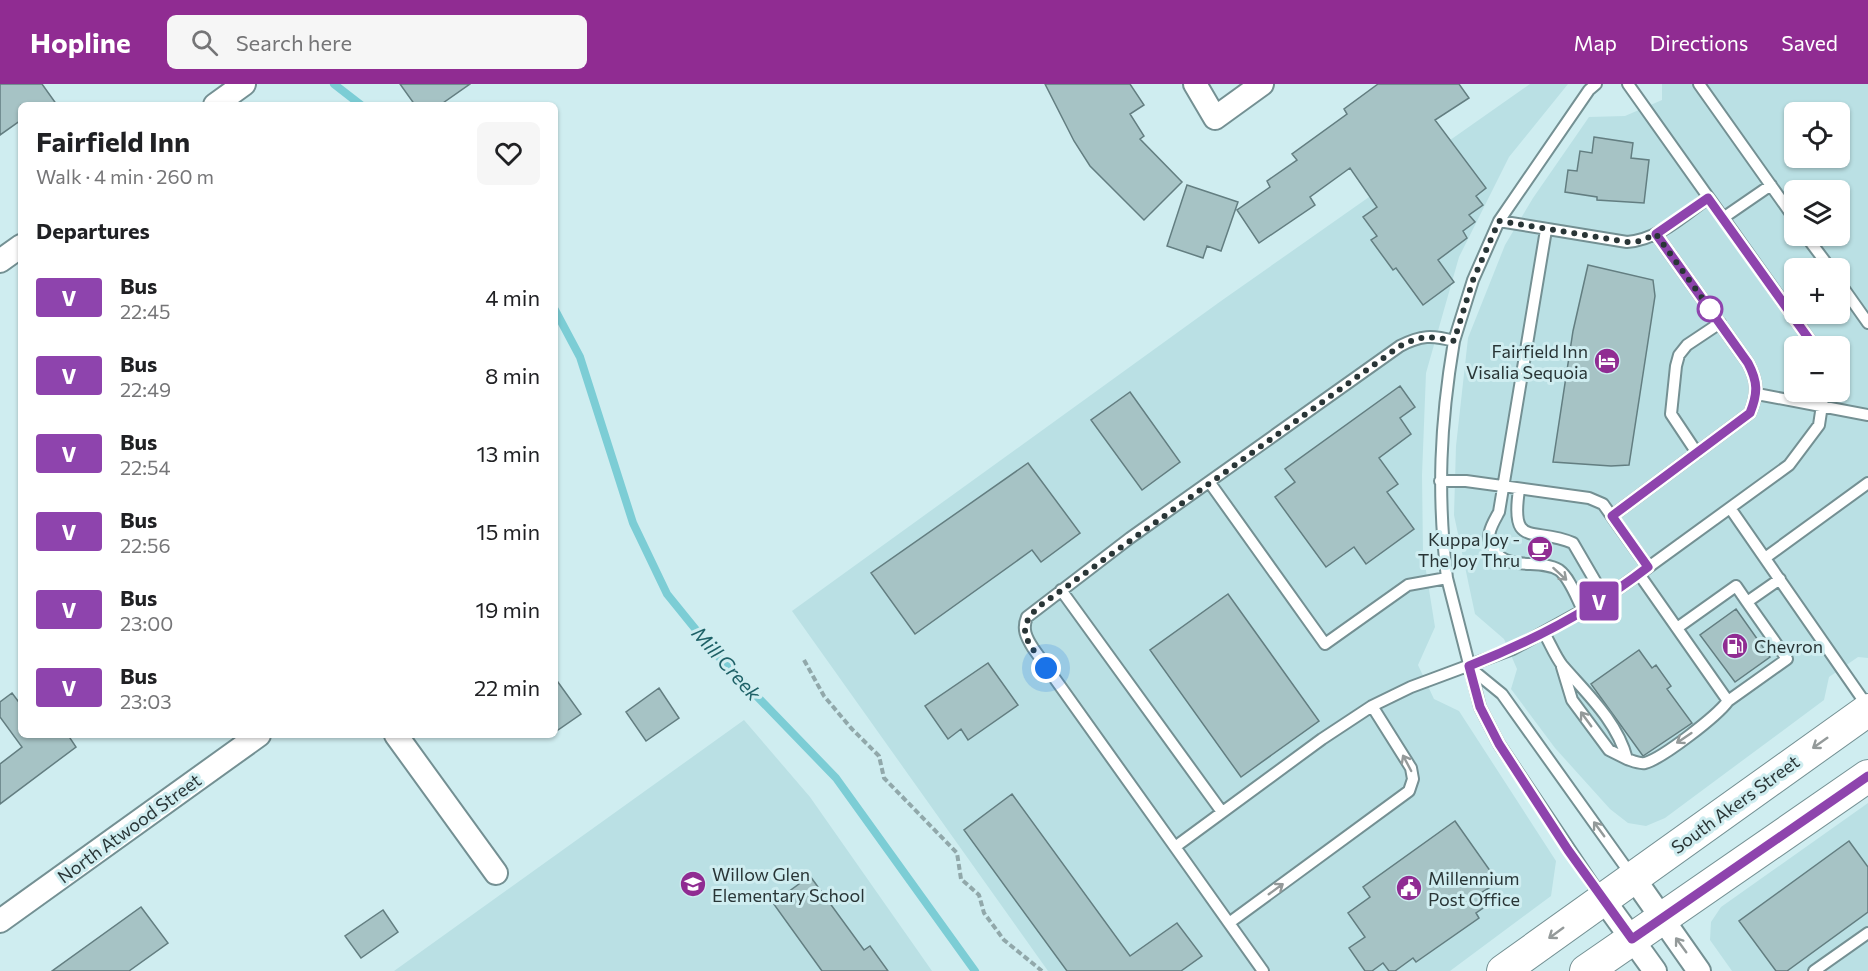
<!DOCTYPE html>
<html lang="en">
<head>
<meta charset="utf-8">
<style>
  body { margin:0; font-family:Commissioner,sans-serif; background:#f6f6f6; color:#202124; height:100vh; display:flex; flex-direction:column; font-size:22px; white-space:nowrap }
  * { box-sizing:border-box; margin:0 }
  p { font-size:20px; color:#757577 }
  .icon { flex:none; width:33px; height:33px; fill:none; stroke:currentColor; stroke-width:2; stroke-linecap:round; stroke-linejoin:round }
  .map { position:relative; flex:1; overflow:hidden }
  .details { position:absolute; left:18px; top:18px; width:540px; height:636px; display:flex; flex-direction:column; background:#fff; border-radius:9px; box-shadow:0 2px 4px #0004 }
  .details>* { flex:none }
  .badge { padding:0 12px; border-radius:4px; font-size:21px; line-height:39px }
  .tools { position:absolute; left:1784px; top:18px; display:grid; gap:12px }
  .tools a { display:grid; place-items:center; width:66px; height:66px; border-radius:9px; background:#fff; box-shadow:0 2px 4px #0004; font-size:30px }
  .you { position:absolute; width:30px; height:30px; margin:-15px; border:4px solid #fff; border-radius:50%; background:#1a73e8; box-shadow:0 0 0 9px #1a73e833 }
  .map>.badge { position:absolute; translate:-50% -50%; box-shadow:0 0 0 3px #fff }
  h2 { padding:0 18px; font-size:22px; line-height:54px }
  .round { display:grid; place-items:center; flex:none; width:63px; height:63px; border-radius:9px; background:#f6f6f6 }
  .summary { display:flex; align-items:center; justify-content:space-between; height:102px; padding:0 18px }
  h1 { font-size:28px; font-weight:700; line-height:45px }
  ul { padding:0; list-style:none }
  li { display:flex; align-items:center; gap:18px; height:78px; padding:0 18px }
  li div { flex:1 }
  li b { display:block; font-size:22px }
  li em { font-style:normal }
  li .badge { min-width:66px; font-weight:700; text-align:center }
  header { display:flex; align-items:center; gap:36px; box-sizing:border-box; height:84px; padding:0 30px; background:#902c92; color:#fff }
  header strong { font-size:28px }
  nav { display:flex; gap:33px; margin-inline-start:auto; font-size:21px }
  .search { width:420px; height:54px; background:#f6f6f6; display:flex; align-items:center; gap:15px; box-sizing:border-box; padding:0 21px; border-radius:9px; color:#757577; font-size:22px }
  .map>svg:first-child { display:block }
</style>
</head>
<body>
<header>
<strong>Hopline</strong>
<div class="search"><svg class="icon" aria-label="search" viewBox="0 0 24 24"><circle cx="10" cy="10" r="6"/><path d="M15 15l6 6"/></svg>Search here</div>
<nav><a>Map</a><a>Directions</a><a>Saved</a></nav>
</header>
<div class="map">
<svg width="1868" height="887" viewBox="0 0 1868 887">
  <rect width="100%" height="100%" fill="#cfedf0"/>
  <path fill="#bae0e4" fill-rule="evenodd" d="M 1530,0 L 1568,0 L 1509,73 L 1459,173 L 1426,289 L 1422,391 L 1423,468 L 1435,543 L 1418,581 L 1434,615 L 1459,627 L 1556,777 L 1551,812 L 1450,887 L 1048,887 L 792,527 L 1221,217 Z
    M 1662,0 L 1868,0 L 1868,574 L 1858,573 L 1829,593 L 1824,616 L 1665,734 L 1646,742 L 1628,739 L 1610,725 L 1555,664 L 1511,605 L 1517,585 L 1504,555 L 1475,530 L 1454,431 L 1456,362 L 1468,254 L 1505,161 L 1533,114 L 1589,33 L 1625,32 L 1662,16 ZM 1794,28 L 1839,28 L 1839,74 L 1794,74 ZM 1794,106 L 1839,106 L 1839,152 L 1794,152 ZM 1794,184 L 1839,184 L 1839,230 L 1794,230 ZM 1794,262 L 1839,262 L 1839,308 L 1794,308 Z
    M 744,636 L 810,713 L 932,887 L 394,887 Z
    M 1868,719 L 1868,887 L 1732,887 L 1710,856 L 1711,838 L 1721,823 Z"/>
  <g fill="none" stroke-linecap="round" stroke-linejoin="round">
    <path stroke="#7ccdd5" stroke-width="8" d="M 334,0 L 361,21
      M 555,226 L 580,273 L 633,439 L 667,510 L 714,568 L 836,694 L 975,887"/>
  </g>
  <path fill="#a6c3c5" stroke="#637e81" stroke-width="1.5" d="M 0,0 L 42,0 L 57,21 L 21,21 L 21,36 L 0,51 Z
    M 400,0 L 470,0 L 440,21 L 415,21 Z
    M 1045,0 L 1130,0 L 1144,21 L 1130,30 L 1144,52 L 1140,55 L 1182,98 L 1144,136 L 1090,82 L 1074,57 Z
    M 1378,0 L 1459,0 L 1469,14 L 1435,36 L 1486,104 L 1476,112 L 1483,121 L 1469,131 L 1475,138 L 1463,147 L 1467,154 L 1438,176 L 1454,198 L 1423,221 L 1396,184 L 1393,186 L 1371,156 L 1377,152 L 1363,133 L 1377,123 L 1350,84 L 1310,113 L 1315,121 L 1259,159 L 1237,126 L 1270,103 L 1267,97 L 1297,76 L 1292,70 L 1347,30 L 1344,25 Z
    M 1594,53 L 1633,59 L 1631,74 L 1649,76 L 1644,119 L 1597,116 L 1597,113 L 1565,108 L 1568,86 L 1577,87 L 1580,67 L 1592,69 Z
    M 1187,101 L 1238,118 L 1221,167 L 1207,162 L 1203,174 L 1167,162 Z
    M 1588,181 L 1653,196 L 1655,212 L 1629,381 L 1611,382 L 1553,378 L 1573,247 Z
    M 1400,302 L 1415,323 L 1400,334 L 1411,350 L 1379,374 L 1398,400 L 1387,408 L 1414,445 L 1366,480 L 1354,463 L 1326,483 L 1275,413 L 1295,398 L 1285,385 Z
    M 1130,308 L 1180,378 L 1142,406 L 1091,336 Z
    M 1028,379 L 1080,449 L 1041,478 L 1032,466 L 915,550 L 871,489 Z
    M 1228,510 L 1319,637 L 1241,693 L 1150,566 Z
    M 1736,525 L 1770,573 L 1735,598 L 1700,551 Z
    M 1639,566 L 1652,584 L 1656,581 L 1671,602 L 1667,605 L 1692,639 L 1643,672 L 1591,600 Z
    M 988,579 L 1018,621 L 968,656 L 961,645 L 948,655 L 925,622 Z
    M 555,594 L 581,630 L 555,648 Z
    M 659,604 L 679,634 L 646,657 L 626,628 Z
    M 12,609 L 21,621 L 21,651 L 68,651 L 76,663 L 0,720 L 0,680 L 22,663 L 0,633 L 0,618 Z
    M 1012,710 L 1130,872 L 1177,839 L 1202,872 L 1181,887 L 1067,887 L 964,746 Z
    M 1455,737 L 1498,798 L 1481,809 L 1489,820 L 1476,829 L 1479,834 L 1416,878 L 1413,874 L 1395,887 L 1389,887 L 1383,879 L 1372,887 L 1365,887 L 1349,864 L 1365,853 L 1348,829 L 1370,813 L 1363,803 Z
    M 1849,757 L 1868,783 L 1868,828 L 1787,887 L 1776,887 L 1739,837 Z
    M 810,792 L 864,866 L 870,862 L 888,887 L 822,887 L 773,819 Z
    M 141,823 L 168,859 L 129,887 L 52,887 Z
    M 383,826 L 398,848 L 361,874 L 345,852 Z"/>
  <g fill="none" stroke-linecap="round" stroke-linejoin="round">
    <g stroke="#749093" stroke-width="14">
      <path id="service" d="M 1596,0 L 1589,6 L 1499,137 L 1473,196 L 1454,257 C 1432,251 1421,251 1400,262 L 1130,454 L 1027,533 C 1022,545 1026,553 1033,564 L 1175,763 L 1322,655 L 1372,622 L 1411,603 L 1513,565 L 1605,514 L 1639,490 L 1789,381 L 1819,341 L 1824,308
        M 1628,0 L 1814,262
        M 1699,0 L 1794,134
        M 1723,134 L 1771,101
        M 1499,137 L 1627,158 C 1658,156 1683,132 1708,114
        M 1546,146 L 1499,428 C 1492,441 1484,452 1494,466 C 1508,488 1540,474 1559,486 C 1570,494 1577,515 1583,526
        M 1806,152 L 1830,184
        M 1839,198 L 1868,239
        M 1757,310 L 1868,331
        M 1697,369 L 1671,330 L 1676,282 L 1679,271 L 1687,261 L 1720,239
        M 1440,397 L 1466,397 L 1589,414 L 1603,420 L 1648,483
        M 1210,399 L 1325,560 L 1408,501 L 1447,494 C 1437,410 1440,340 1454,257
        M 1519,406 C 1510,466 1534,442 1573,459 L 1605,514
        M 1730,424 L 1868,623
        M 1612,432 L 1750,329 C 1758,309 1758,298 1748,279 L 1656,150
        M 1765,474 L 1868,399
        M 1639,490 L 1728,617 L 1787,575 L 1747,518 L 1780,495
        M 1447,494 L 1480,623 L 1499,660 L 1601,812
        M 1061,506 L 1222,728
        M 1677,544 L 1736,502 L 1747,518
        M 1544,549 C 1550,559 1555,572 1562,581 C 1587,610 1617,637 1627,675 C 1633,677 1639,680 1645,679 C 1663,674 1717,632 1728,617
        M 1469,583 L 1502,610 L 1632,792
        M 1562,583 L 1572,616 L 1609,666 L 1627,675
        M 1175,763 L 1263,887
        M 1229,839 L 1409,707 L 1413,695 L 1411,684 L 1372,622
        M 1814,887 L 1868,849"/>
    </g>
    <g stroke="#749093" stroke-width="26">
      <path id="minor" d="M 1195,0 L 1215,34 L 1262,0
        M 215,21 L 244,0
        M 0,177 L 21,162
        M 396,651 L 496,789
        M 1633,793 L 1699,887
        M 1603,815 L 1655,887
        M 0,837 L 259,651"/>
    </g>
    <g stroke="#749093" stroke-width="34">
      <path id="secondary" d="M 1503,887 L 1868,626
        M 1586,887 L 1868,692"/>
    </g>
    <path stroke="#91a8aa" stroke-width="4" stroke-dasharray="6 3" stroke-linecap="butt" d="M 804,576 L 824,612 L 851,644 L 879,672 L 884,694 L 957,769 L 961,795 L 979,811 L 984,829 L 1004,856 L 1042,887"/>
    <use href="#service" stroke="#fff" stroke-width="10"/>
    <use href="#minor" stroke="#fff" stroke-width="22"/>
    <use href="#secondary" stroke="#fff" stroke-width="32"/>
  </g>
  <defs><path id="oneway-shaft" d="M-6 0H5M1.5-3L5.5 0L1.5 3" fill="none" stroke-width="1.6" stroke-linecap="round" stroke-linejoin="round" transform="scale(1.5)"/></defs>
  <g stroke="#949a9a">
    <use href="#oneway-shaft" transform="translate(1560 490) rotate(42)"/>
    <use href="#oneway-shaft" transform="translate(1586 635) rotate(-126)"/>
    <use href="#oneway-shaft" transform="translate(1684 654) rotate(146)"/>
    <use href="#oneway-shaft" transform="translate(1820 659) rotate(145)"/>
    <use href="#oneway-shaft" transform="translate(1407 679) rotate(-118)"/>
    <use href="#oneway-shaft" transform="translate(1599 745) rotate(-126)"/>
    <use href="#oneway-shaft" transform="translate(1276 805) rotate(-36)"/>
    <use href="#oneway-shaft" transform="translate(1556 849) rotate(144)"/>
    <use href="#oneway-shaft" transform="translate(1681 861) rotate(-126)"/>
  </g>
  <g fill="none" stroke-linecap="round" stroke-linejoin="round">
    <g stroke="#fff" stroke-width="14">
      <path id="line" d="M 1814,262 L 1708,114 L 1656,150 L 1748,279 C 1758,298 1758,309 1750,329 L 1612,432 L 1648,483 C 1594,525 1533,557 1469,582 L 1480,623 L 1499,660 L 1568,766 L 1632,855 L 1868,692"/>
    </g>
    <use href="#line" stroke="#8e44ad" stroke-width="9"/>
    <path stroke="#293536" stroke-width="6" stroke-dasharray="0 10.8" d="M 1046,584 C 1028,557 1012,546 1041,521 L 1400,262 C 1421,251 1432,252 1454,257 L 1473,196 L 1499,137 L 1627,158 L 1641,157 L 1656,150 L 1710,225"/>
  </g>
  <defs>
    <g id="hotel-disc" transform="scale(1.35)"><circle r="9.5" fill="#902c92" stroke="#cfedf0"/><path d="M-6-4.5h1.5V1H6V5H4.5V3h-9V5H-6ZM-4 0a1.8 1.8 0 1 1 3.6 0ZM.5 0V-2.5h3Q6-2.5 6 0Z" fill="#fff"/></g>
    <g id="cafe-disc" transform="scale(1.35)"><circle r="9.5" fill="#902c92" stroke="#cfedf0"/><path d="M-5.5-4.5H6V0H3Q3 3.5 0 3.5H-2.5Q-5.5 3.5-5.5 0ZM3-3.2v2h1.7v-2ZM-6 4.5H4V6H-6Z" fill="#fff"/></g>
    <g id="fuel-disc" transform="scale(1.35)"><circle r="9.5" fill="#902c92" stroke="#cfedf0"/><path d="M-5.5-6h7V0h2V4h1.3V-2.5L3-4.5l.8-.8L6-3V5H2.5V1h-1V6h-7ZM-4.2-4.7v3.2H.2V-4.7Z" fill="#fff"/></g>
    <g id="school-disc" transform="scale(1.35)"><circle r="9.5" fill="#902c92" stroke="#cfedf0"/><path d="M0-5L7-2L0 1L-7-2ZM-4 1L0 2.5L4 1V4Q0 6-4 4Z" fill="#fff"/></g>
    <g id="civic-disc" transform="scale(1.35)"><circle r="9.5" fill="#902c92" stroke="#cfedf0"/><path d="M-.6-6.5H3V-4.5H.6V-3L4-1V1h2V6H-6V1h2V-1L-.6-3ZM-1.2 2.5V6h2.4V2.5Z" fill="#fff"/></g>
  </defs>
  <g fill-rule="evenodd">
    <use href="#hotel-disc" x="1607" y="277"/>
    <use href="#cafe-disc" x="1540" y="465"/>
    <use href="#fuel-disc" x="1735" y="562"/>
    <use href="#school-disc" x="693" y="800"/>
    <use href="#civic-disc" x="1409" y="804"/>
  </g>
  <circle fill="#fff" stroke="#8e44ad" stroke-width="3" cx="1710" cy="225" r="12"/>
  <g text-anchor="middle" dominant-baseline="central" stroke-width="6" stroke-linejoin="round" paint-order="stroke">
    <g font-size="18" fill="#293536" stroke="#cfedf0" text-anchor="start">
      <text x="1588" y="267" text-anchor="end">Fairfield Inn<tspan x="1588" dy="21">Visalia Sequoia</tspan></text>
      <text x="1520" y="455" text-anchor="end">Kuppa Joy -<tspan x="1520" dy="21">The Joy Thru</tspan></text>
      <text x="1754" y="562">Chevron</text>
      <text x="712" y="790">Willow Glen<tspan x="712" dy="21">Elementary School</tspan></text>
      <text x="1428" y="794">Millennium<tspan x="1428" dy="21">Post Office</tspan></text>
    </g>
    <g font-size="18" fill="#293536" stroke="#cfedf0">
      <text transform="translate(1735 720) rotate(-36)">South Akers Street</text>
      <text transform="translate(129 744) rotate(-36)">North Atwood Street</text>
    </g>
    <g font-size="20" font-style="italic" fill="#1e6167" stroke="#cfedf0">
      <text transform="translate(727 579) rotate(48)">Mill Creek</text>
    </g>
  </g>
</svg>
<div class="tools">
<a><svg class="icon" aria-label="locate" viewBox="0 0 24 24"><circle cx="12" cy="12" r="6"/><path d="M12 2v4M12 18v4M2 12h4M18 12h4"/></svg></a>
<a><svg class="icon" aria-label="layers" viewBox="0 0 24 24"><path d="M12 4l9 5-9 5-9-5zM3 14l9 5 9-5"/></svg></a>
<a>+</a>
<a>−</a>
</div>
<div class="you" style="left:1046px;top:584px"></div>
<b class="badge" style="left:1599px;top:517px;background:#8e44ad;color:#fff">V</b>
<section class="details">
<div class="summary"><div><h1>Fairfield Inn</h1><p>Walk · 4 min · 260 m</p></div><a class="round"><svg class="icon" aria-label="heart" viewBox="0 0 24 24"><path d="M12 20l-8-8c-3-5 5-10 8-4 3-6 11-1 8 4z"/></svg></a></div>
<h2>Departures</h2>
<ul>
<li><span class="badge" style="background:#8e44ad;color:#fff">V</span><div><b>Bus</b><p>22:45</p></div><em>4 min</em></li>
<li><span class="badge" style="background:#8e44ad;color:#fff">V</span><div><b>Bus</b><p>22:49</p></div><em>8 min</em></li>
<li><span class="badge" style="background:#8e44ad;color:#fff">V</span><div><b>Bus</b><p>22:54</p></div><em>13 min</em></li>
<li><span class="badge" style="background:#8e44ad;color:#fff">V</span><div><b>Bus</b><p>22:56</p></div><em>15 min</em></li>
<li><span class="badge" style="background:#8e44ad;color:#fff">V</span><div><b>Bus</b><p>23:00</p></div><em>19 min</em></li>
<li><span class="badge" style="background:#8e44ad;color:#fff">V</span><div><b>Bus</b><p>23:03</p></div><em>22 min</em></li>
</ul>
</section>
</div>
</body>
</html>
